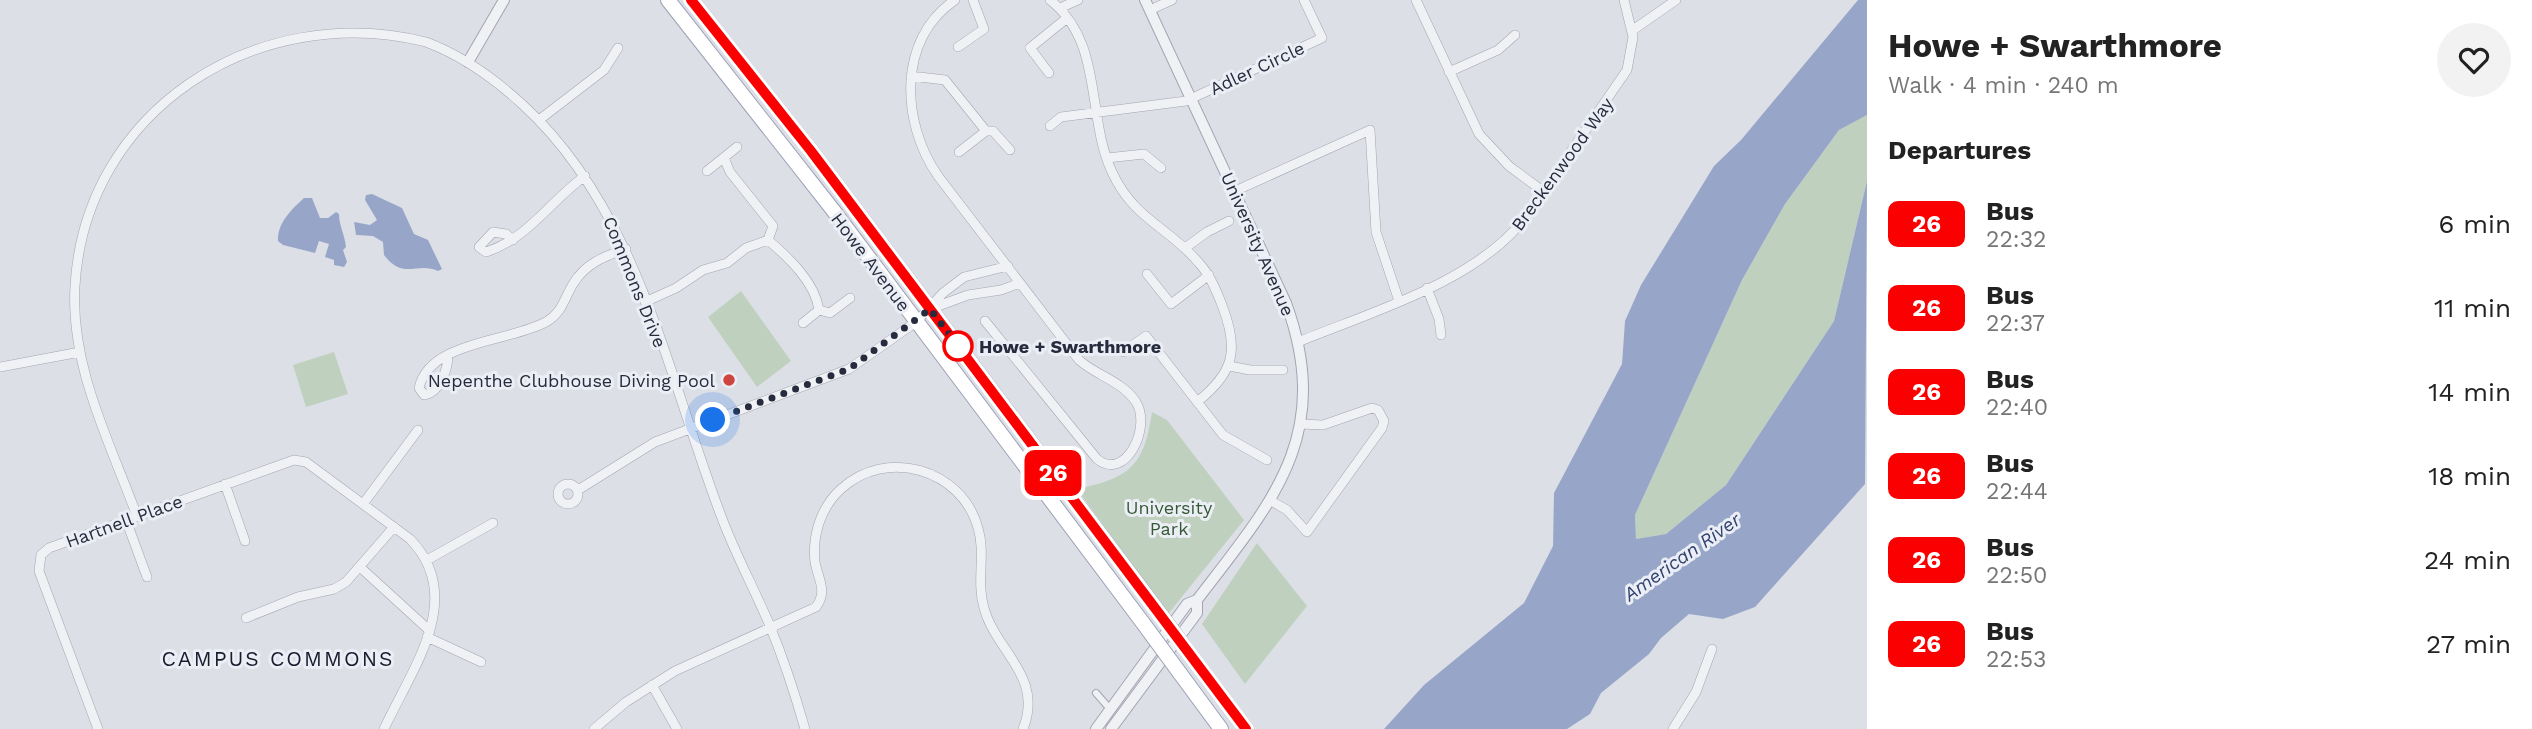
<!DOCTYPE html>
<html lang="en">
<head>
<meta charset="utf-8">
<style>
  body { margin:0; font-family:"Work Sans",sans-serif; background:#f2f2f2; color:#222; height:100vh; display:flex; flex-direction:column; font-size:26px; white-space:nowrap }
  * { box-sizing:border-box; margin:0 }
  p { font-size:23px; color:#767676 }
  .icon { flex:none; width:38px; height:38px; fill:none; stroke:currentColor; stroke-width:2; stroke-linecap:round; stroke-linejoin:round }
  .map { position:relative; flex:1; overflow:hidden }
  .panel { display:flex; flex-direction:column; background:#fff; width:665px }
  .panel>* { flex:none }
  .badge { padding:0 14px; border-radius:10px; font-size:24px; line-height:46px }
  .you { position:absolute; width:35px; height:35px; margin:-18px; border:5px solid #fff; border-radius:50%; background:#1a73e8; box-shadow:0 0 0 10px #1a73e833 }
  .map>.badge { position:absolute; translate:-50% -50%; box-shadow:0 0 0 4px #fff }
  h2 { padding:0 21px; font-size:26px; line-height:63px }
  .round { display:grid; place-items:center; flex:none; width:74px; height:74px; border-radius:37px; background:#f2f2f2 }
  .headline { display:flex; align-items:center; justify-content:space-between; height:119px; padding:0 21px }
  h1 { font-size:33px; font-weight:700; line-height:52px }
  ul { padding:0; list-style:none }
  li { display:flex; align-items:center; gap:21px; height:84px; padding:0 21px }
  li div { flex:1 }
  li b { display:block; font-size:26px }
  li em { font-style:normal }
  li .badge { min-width:77px; font-weight:700; text-align:center }
  main { display:flex; flex:1; min-height:0 }
  .map>svg:first-child { display:block }
</style>
</head>
<body>
<main>
<div class="map">
<svg width="1867" height="729" viewBox="0 0 1867 729">
  <rect width="100%" height="100%" fill="#dddfe7"/>
  <path fill="#bfd1be" d="M 1867,115 L 1867,181 L 1834,321 L 1726,485 L 1666,534 L 1636,539 L 1635,515 L 1742,280 L 1785,204 L 1839,130 Z
    M 741,291 L 791,361 L 757,387 L 708,317 Z
    M 334,352 L 348,394 L 306,407 L 293,365 Z
    M 1152,412 L 1167,420 L 1244,520 L 1168,614 L 1077,489 C 1129,478 1144,467 1152,412 Z
    M 1257,543 L 1307,606 L 1245,684 L 1202,624 Z"/>
  <path fill="#97a6c8" d="M 1858,0 L 1867,0 L 1867,115 L 1839,130 L 1785,204 L 1742,280 L 1635,515 L 1636,539 L 1666,534 L 1726,485 L 1834,321 L 1867,181 L 1865,484 L 1755,607 L 1723,619 L 1689,614 L 1661,638 L 1649,654 L 1601,693 L 1590,714 L 1567,729 L 1384,729 L 1424,685 L 1524,603 L 1553,546 L 1554,493 L 1622,364 L 1625,321 L 1641,285 L 1714,166 L 1741,140 Z
    M 372,194 L 402,208 L 414,234 L 428,240 L 442,269 L 438,271 C 417,261 404,281 384,255 L 383,242 L 373,236 L 356,235 L 354,222 L 370,225 L 377,220 L 365,200 L 366,195 Z
    M 304,198 L 312,198 L 320,218 L 328,218 L 336,212 L 339,214 C 339,226 345,235 346,247 L 343,250 L 347,262 L 344,267 L 334,265 L 334,260 L 325,257 L 329,244 L 319,241 L 315,253 L 283,245 L 278,241 C 277,223 292,209 304,198 Z"/>
  <g fill="none" stroke-linecap="round" stroke-linejoin="round">
    <g stroke="#a2a5b1" stroke-width="8">
      <path id="pedestrian" d="M 1096,693 L 1110,709"/>
    </g>
    <g stroke="#a2a5b1" stroke-width="10">
      <path id="minor" d="M 955,0 C 897,39 901,123 938,176 L 1079,360 C 1097,376 1122,381 1136,402 C 1152,428 1125,482 1097,459 L 985,321
        M 1050,0 C 1104,42 1086,117 1112,172 C 1134,220 1169,227 1199,263 C 1210,275 1216,290 1222,305 C 1239,349 1235,372 1197,402
        M 1416,0 L 1479,134 L 1509,166 L 1544,192
        M 1060,8 L 1078,0
        M 1150,10 L 1172,0
        M 1633,30 L 1676,0
        M 958,47 L 984,29 L 973,0
        M 1449,72 L 1498,50 L 1515,35
        M 1049,73 L 1030,48 L 1067,18
        M 911,76 L 945,80 L 986,131
        M 539,120 L 604,70 L 618,48
        M 1050,126 L 1061,117 L 1186,101 L 1322,38 L 1304,0
        M 959,152 L 986,131 L 993,131 L 1010,150
        M 724,158 L 730,172 L 773,226 L 768,240
        M 1107,158 L 1144,154 L 1161,168
        M 707,171 L 737,147
        M 1235,191 L 1370,130 L 1376,232 L 1399,301
        M 513,240 L 506,234 L 493,232 L 479,247 L 486,252 C 529,238 550,201 585,176
        M 1185,248 L 1207,232 L 1229,221
        M 1147,274 L 1171,304 L 1209,275
        M 1427,288 L 1439,319 L 1441,335
        M 645,302 L 676,288 L 703,270 L 727,263 L 746,248 L 768,240 C 789,258 815,282 819,310 L 803,323
        M 930,309 L 968,295 L 1001,290 L 1020,283
        M 819,310 L 830,313 L 850,298
        M 1298,342 C 1371,312 1476,282 1525,218 L 1627,70 L 1633,37 L 1624,0
        M 1123,352 L 1146,336 L 1223,435 L 1267,460
        M 448,355 C 448,370 439,393 424,395 L 419,388 C 429,341 509,342 546,322 C 562,313 564,299 573,284 C 585,264 604,256 626,249
        M 1229,366 L 1250,370 L 1283,370
        M 0,367 L 80,352
        M 225,484 L 245,541
        M558 494a10 10 0 1 1 20 0a10 10 0 1 1-20 0Z
        M 578,490 L 655,442 L 849,369 L 916,322 L 943,293 L 964,277 L 1008,266
        M 1271,501 L 1287,510 L 1307,532 L 1382,428 L 1384,421 L 1378,410 L 1372,408 L 1323,425 L 1300,424
        M 363,504 L 418,430
        M 137,516 C 110,443 70,366 75,286 C 85,111 256,0 426,42 C 463,56 495,79 523,105 C 637,209 667,373 720,513 C 734,552 754,588 770,626 C 784,660 795,694 805,729
        M 126,520 L 147,577
        M 427,560 L 493,523
        M 361,568 L 430,631
        M 246,618 L 298,597 L 334,589 L 346,582 L 394,527
        M 427,637 L 481,662
        M 652,685 L 677,729
        M 98,729 L 39,571 L 41,555 L 49,548 L 294,460 L 306,462 L 410,539 C 467,598 412,668 384,729
        M 594,729 L 626,702 L 675,671 L 816,607 C 828,591 818,579 815,562 C 812,535 821,507 841,489 C 886,447 962,469 978,528 C 986,554 976,581 984,608 C 996,652 1044,676 1023,729
        M 1673,729 L 1696,692 L 1712,649"/>
    </g>
    <g stroke="#a2a5b1" stroke-width="12">
      <path id="tertiary" d="M 468,62 L 504,0
        M 1096,729 L 1187,604 L 1197,600 C 1273,501 1334,435 1286,303 L 1145,0
        M 1111,729 L 1197,613 L 1197,600"/>
    </g>
    <g stroke="#9ca1b3" stroke-width="16">
      <path id="primary" d="M 668,0 L 833,210 L 1143,623
        M 691,0 L 811,151 L 1157,610
        M 1191,656 L 1246,729
        M 1179,672 L 1221,729"/>
    </g>
    <use href="#pedestrian" stroke="#f0f1f5" stroke-width="6"/>
    <use href="#minor" stroke="#f0f1f5" stroke-width="9"/>
    <use href="#tertiary" stroke="#f0f1f5" stroke-width="10"/>
    <use href="#primary" stroke="#fff" stroke-width="14"/>
    <g stroke="#9ca1b3" stroke-width="16" stroke-linecap="butt">
      <path id="primary-bridge" d="M 1157,610 L 1191,656
        M 1143,623 L 1179,672"/>
    </g>
    <use href="#primary-bridge" stroke="#fff" stroke-width="14"/>
  </g>
  <g fill="none" stroke-linecap="round" stroke-linejoin="round">
    <g stroke="#fff" stroke-width="16">
      <path id="line" d="M 691,0 L 811,151 L 1246,729"/>
    </g>
    <use href="#line" stroke="#fa0000" stroke-width="10"/>
    <path stroke="#262b3d" stroke-width="7" stroke-dasharray="0 12.6" d="M 713,420 L 849,369 L 930,309 L 958,346"/>
  </g>
  <circle fill="#fff" stroke="#fa0000" stroke-width="3.5" cx="958" cy="346" r="14"/>
  <circle fill="#ce4540" stroke="#eceef5" stroke-width="2.5" cx="729" cy="380" r="7"/>
  <g text-anchor="middle" dominant-baseline="central" stroke-width="6" stroke-linejoin="round" paint-order="stroke">
    <g font-size="18" fill="#262b3d" stroke="#eceef5">
      <text transform="translate(1257 68) rotate(-25)">Adler Circle</text>
      <text transform="translate(1562 164) rotate(-54)">Breckenwood Way</text>
      <text transform="translate(1258 244) rotate(66)">University Avenue</text>
      <text transform="translate(871 262) rotate(53)">Howe Avenue</text>
      <text transform="translate(635 282) rotate(68)">Commons Drive</text>
      <text transform="translate(124 521) rotate(-20)">Hartnell Place</text>
    </g>
    <g font-size="18" font-weight="bold" fill="#262b3d" stroke="#eceef5" text-anchor="start">
      <text x="979" y="346">Howe + Swarthmore</text>
    </g>
    <g font-size="18" fill="#262b3d" stroke="#eceef5" text-anchor="end">
      <text x="715" y="380">Nepenthe Clubhouse Diving Pool</text>
    </g>
    <g font-size="18" fill="#345934" stroke="#eceef5">
      <text x="1169" y="507">University<tspan x="1169" dy="21">Park</tspan></text>
    </g>
    <g font-size="19" font-style="italic" fill="#314271" stroke="#eceef5">
      <text transform="translate(1682 557) rotate(-35)">American River</text>
    </g>
    <g font-size="21" letter-spacing="2" fill="#191c2e" stroke="#eceef5">
      <text x="278" y="658">CAMPUS COMMONS</text>
    </g>
  </g>
</svg>
<div class="you" style="left:713px;top:420px"></div>
<b class="badge" style="left:1053px;top:473px;background:#fa0000;color:#fff">26</b>
</div>
<section class="panel">
<div class="headline"><div><h1>Howe + Swarthmore</h1><p>Walk · 4 min · 240 m</p></div><a class="round"><svg class="icon" aria-label="heart" viewBox="0 0 24 24"><path d="M12 20l-8-8c-3-5 5-10 8-4 3-6 11-1 8 4z"/></svg></a></div>
<h2>Departures</h2>
<ul>
<li><span class="badge" style="background:#fa0000;color:#fff">26</span><div><b>Bus</b><p>22:32</p></div><em>6 min</em></li>
<li><span class="badge" style="background:#fa0000;color:#fff">26</span><div><b>Bus</b><p>22:37</p></div><em>11 min</em></li>
<li><span class="badge" style="background:#fa0000;color:#fff">26</span><div><b>Bus</b><p>22:40</p></div><em>14 min</em></li>
<li><span class="badge" style="background:#fa0000;color:#fff">26</span><div><b>Bus</b><p>22:44</p></div><em>18 min</em></li>
<li><span class="badge" style="background:#fa0000;color:#fff">26</span><div><b>Bus</b><p>22:50</p></div><em>24 min</em></li>
<li><span class="badge" style="background:#fa0000;color:#fff">26</span><div><b>Bus</b><p>22:53</p></div><em>27 min</em></li>
</ul>
</section>
</main>
</body>
</html>
